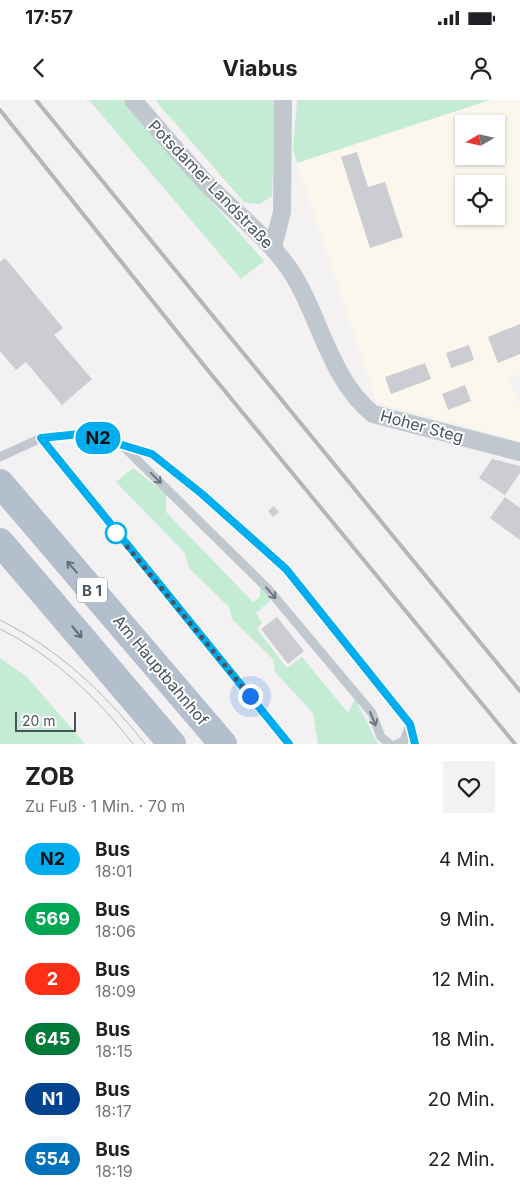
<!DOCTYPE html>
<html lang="de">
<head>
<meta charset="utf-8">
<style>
  body { margin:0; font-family:Inter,sans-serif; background:#f2f2f2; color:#202124; height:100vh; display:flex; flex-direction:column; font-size:19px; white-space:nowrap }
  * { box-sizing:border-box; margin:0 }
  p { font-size:16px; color:#757577 }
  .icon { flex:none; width:28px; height:28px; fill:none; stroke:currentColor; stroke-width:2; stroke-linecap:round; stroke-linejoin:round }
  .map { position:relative; height:644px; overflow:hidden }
  .panel { display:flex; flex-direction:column; background:#fff; flex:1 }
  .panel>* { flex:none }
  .badge { padding:0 10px; border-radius:16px; font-size:18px; line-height:32px }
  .needle { width:32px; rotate:261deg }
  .fabs { position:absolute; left:455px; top:15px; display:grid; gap:10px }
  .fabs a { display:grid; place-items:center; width:50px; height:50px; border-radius:0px; background:#fff; box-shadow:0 1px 4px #0004; font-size:25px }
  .scale { position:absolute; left:15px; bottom:12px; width:61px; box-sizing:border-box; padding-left:5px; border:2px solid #4a535c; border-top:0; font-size:14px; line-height:18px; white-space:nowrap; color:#4a535c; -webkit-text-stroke:4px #fff; paint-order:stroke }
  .you { position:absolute; width:25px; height:25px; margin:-12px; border:4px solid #fff; border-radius:50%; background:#1a73e8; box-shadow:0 0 0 8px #1a73e833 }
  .map>.badge { position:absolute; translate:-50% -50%; box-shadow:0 0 0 2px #fff }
  .round { display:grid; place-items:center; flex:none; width:52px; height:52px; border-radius:0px; background:#f2f2f2 }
  .head { display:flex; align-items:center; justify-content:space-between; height:85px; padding:0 25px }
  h1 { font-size:24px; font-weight:700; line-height:38px }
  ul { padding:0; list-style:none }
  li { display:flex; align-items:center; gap:15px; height:60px; padding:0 25px }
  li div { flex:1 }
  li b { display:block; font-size:19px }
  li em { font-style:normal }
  li .badge { min-width:55px; font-weight:700; text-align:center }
  .status { display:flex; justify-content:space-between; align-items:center; height:35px; padding:0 25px; background:#fff; direction:ltr }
  .status svg { height:14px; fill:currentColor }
  header { display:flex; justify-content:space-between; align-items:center; height:65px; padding:0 25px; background:#fff; font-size:22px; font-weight:700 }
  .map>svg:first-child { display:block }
</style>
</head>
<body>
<div class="status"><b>17:57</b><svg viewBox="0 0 49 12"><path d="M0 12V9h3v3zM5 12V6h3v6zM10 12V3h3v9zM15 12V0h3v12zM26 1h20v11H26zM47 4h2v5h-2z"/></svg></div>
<header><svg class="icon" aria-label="back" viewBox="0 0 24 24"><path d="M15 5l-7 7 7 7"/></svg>Viabus<svg class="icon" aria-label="person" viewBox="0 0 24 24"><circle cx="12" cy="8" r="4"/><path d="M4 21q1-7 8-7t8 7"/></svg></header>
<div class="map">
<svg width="520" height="644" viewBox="0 0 520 644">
  <rect width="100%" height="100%" fill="#f3f1f1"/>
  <path fill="#fbf7ed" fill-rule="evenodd" d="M 490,0 L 520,0 L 520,274 L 509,279 L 520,305 L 520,341 L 377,303 L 297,63 ZM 464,24 L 496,24 L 496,56 L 464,56 ZM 464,84 L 496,84 L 496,116 L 464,116 Z"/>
  <path fill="#c4ebd4" d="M 89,0 L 122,0 L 264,161 L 241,179 Z
    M 155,0 L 275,0 L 272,96 L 260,104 L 244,102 Z
    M 297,0 L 490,0 L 297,63 L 293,50 Z
    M 133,368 L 166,394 L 166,412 L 253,502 L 260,497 L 260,487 L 271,500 L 256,513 L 262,523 L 257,529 L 287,568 L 302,557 L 348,613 L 355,599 L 378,644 L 318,644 L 313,613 L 275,572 L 273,559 L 232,519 L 229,507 L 189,468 L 185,453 L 116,382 Z
    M 0,558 L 27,577 L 85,644 L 0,644 Z"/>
  <path fill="#cbcdd2" d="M 357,52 L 368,87 L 385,82 L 403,137 L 370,148 L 341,57 Z
    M 5,158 L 63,228 L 54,235 L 92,279 L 62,305 L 26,262 L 16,270 L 0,251 L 0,162 Z
    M 520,224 L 520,254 L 498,263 L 488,237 Z
    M 469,245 L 474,260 L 451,268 L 446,253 Z
    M 425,263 L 431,279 L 391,294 L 385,277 Z
    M 465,285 L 471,301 L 448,310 L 442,294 Z
    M 492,359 L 520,366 L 520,373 L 505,395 L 479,378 Z
    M 505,397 L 520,408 L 520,440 L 490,418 Z
    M 274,406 L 279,412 L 273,417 L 268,411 Z
    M 277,517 L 304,551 L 288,564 L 261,529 Z"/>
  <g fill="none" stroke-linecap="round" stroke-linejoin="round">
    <path stroke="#c0c7ce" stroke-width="9" d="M 41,338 L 289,644
      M 123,346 L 268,489 L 372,613 L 381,637 L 390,644
      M 0,357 L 41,338 L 80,335 L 98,338 L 152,355 L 203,394 L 285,469 L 411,624 L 415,644
      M 397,644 L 404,641 L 410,625"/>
    <path stroke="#c0c7ce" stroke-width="18" d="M 133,0 C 157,28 181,56 206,83 C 233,111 265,135 288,167 C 320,213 328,278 373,314 L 520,352
      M 273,147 L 282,112 L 283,0"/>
    <path stroke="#b3bfcc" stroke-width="28" d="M 0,383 L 223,644
      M 0,442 L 172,644"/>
    <path stroke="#b3b6ba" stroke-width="1" d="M 0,520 C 58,549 105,593 145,644
      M 0,529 C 51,554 98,598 133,644"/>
    <path stroke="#b3b6ba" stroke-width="4" d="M 36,0 L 520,591
      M 0,10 L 206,268 L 515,644"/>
  </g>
  <defs><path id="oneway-shaft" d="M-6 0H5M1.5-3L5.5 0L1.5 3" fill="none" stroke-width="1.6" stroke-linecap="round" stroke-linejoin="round" transform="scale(1.25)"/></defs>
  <g stroke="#6d767e">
    <use href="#oneway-shaft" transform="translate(156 378) rotate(45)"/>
    <use href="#oneway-shaft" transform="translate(271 493) rotate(49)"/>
    <use href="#oneway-shaft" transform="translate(373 619) rotate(68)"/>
  </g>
  <g stroke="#646e78">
    <use href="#oneway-shaft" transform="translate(72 467) rotate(-131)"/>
    <use href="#oneway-shaft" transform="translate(77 532) rotate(50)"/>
  </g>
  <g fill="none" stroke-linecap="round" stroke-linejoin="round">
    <g stroke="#fff" stroke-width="11">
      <path id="line" d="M 289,644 L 41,338 L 80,334 L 109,341 L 152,354 L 202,394 L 286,469 L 410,624 L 415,644"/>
    </g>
    <use href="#line" stroke="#00aeef" stroke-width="8"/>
    <path stroke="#4a535c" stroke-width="5" stroke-dasharray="0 9" d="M 116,433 L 250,596"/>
  </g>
  <circle fill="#fff" stroke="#00aeef" stroke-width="2.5" cx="116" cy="433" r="10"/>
  <g text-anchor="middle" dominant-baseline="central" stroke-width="4" stroke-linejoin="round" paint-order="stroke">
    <rect fill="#fff" stroke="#80878d" stroke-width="1" x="77" y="477.5" width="30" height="25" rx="4"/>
    <g font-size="15" font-weight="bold" fill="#4a535c">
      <text x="92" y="490">B 1</text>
    </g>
    <g font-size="16" fill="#4a535c" stroke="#fff">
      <text transform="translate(211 84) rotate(46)">Potsdamer Landstraße</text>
      <text transform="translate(422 326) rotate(15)">Hoher Steg</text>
      <text transform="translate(161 570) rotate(50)">Am Hauptbahnhof</text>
    </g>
  </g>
</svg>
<div class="fabs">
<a><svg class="needle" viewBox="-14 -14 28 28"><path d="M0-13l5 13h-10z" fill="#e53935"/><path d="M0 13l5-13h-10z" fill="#757577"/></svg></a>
<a><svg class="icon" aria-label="locate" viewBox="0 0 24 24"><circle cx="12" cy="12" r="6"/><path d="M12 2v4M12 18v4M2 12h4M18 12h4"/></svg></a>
</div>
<div class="scale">20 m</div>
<div class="you" style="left:250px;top:596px"></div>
<b class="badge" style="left:98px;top:338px;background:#00aeef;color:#111">N2</b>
</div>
<section class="panel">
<div class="head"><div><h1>ZOB</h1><p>Zu Fuß · 1 Min. · 70 m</p></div><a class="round"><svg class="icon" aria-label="heart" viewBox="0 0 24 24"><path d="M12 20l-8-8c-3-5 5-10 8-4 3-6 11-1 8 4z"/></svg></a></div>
<ul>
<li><span class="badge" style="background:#00aeef;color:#111">N2</span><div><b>Bus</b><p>18:01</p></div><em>4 Min.</em></li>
<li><span class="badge" style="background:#00a651;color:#fff">569</span><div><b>Bus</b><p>18:06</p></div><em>9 Min.</em></li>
<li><span class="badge" style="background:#ff2e17;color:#fff">2</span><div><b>Bus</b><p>18:09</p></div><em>12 Min.</em></li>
<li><span class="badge" style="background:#007a38;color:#fff">645</span><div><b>Bus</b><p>18:15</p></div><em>18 Min.</em></li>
<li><span class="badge" style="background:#02428e;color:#fff">N1</span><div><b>Bus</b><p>18:17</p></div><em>20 Min.</em></li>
<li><span class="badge" style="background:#0072bc;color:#fff">554</span><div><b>Bus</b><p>18:19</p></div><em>22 Min.</em></li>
</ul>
</section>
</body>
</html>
